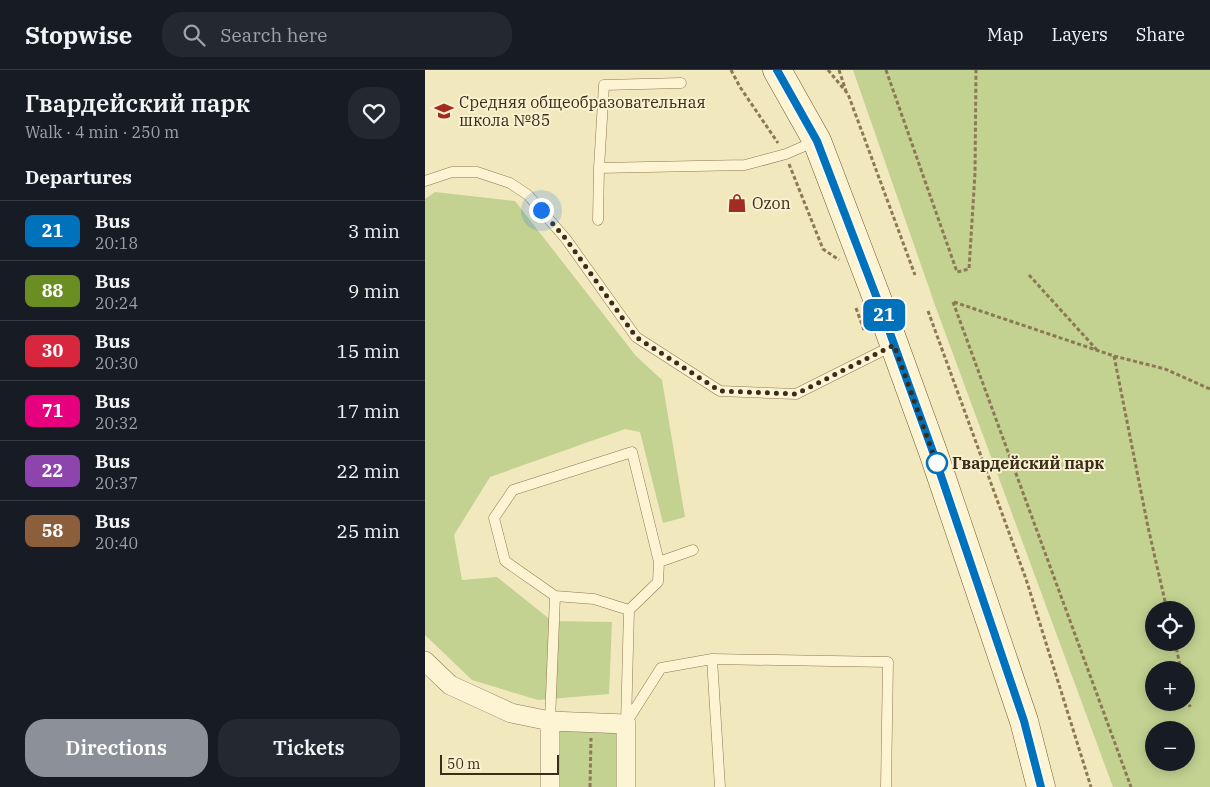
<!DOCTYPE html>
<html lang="en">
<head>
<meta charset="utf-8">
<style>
  body { margin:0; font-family:"IBM Plex Serif",serif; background:#242831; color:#f1f3f6; height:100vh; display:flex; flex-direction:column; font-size:19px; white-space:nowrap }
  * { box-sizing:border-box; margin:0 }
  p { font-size:16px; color:#9ea1a6 }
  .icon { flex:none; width:28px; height:28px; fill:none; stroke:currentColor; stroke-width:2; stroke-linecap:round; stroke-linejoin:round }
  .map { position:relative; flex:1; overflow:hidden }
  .panel { display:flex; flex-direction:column; background:#171b24; width:425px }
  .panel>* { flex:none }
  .badge { padding:0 10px; border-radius:8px; font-size:18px; line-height:32px }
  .buttons { position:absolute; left:720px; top:531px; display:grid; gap:10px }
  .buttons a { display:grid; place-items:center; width:50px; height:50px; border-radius:50%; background:#171b24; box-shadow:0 2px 12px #0003; font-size:25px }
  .scale { position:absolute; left:15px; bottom:12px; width:119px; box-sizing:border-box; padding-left:5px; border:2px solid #3a2d1b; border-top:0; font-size:14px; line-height:18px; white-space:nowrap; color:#3a2d1b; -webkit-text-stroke:4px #f9f1cf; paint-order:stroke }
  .you { position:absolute; width:25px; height:25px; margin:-12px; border:4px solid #fff; border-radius:50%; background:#1a73e8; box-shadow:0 0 0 8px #1a73e833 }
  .map>.badge { position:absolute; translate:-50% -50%; box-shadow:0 0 0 2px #fff }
  h2 { padding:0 25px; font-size:19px; line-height:45px }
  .round { display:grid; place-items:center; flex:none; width:52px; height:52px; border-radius:20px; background:#242831 }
  .head { display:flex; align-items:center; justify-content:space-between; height:85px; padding:0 25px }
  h1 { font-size:24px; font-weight:600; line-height:38px }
  .action { display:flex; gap:10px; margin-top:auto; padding:10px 25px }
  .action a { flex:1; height:58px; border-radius:20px; background:#8c9099; color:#fff; font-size:20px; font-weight:600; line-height:58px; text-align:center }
  .action a+a { background:#242831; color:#f1f3f6 }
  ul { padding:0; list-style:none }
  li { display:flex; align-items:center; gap:15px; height:60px; padding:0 25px; border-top:1px solid #363941 }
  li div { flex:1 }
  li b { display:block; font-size:19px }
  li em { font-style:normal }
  li .badge { min-width:55px; font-weight:700; text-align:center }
  header { display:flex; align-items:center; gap:30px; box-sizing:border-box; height:70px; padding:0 25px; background:#171b24; border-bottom:1px solid #363941 }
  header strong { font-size:24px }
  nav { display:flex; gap:28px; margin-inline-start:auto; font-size:18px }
  .search { width:350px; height:45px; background:#242831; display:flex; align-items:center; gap:12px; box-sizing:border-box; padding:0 18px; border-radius:20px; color:#9ea1a6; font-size:19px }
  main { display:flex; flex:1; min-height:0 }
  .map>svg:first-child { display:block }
</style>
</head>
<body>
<header>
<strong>Stopwise</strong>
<div class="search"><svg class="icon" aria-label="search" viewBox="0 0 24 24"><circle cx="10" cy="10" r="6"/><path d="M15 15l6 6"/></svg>Search here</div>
<nav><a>Map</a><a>Layers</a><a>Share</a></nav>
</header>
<main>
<section class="panel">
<div class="head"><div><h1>Гвардейский парк</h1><p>Walk · 4 min · 250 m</p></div><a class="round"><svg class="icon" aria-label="heart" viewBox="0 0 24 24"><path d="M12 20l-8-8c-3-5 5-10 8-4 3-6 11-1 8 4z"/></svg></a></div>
<h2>Departures</h2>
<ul>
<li><span class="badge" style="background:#0072bc;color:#fff">21</span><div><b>Bus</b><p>20:18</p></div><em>3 min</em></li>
<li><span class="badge" style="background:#6b8e23;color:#fff">88</span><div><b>Bus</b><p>20:24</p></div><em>9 min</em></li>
<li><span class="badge" style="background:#d7263d;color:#fff">30</span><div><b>Bus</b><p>20:30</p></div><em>15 min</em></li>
<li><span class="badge" style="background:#e6007e;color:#fff">71</span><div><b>Bus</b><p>20:32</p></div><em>17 min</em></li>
<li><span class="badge" style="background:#8e44ad;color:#fff">22</span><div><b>Bus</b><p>20:37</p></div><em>22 min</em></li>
<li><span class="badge" style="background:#8b5e3c;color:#fff">58</span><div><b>Bus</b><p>20:40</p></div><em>25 min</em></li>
</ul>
<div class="action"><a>Directions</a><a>Tickets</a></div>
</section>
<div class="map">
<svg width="785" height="717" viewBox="0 0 785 717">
  <rect width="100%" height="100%" fill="#f2e8be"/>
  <path fill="#c3d191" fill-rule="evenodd" d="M 428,0 L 785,0 L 785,717 L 688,717 L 511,238 ZM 729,540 L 761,540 L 761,572 L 729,572 ZM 729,600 L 761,600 L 761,632 L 729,632 ZM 729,660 L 761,660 L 761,692 L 729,692 Z
    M 10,122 L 90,131 L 211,286 L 237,310 L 260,447 L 238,453 L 215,362 L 200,359 L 65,407 L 29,465 L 37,510 L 72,507 L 127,551 L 187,552 L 184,624 L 113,630 L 47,610 L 0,565 L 0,129 Z
    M 125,651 L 201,654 L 201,717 L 125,717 Z"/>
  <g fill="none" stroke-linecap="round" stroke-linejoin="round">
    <g stroke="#8c7855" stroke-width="11">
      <path id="service" d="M 174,98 L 179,15 L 256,13
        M 0,111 L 27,102 L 52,102 L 85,113 L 103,125 L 141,169 L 211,267 L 295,321 L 371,324 L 469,275
        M 173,150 L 174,98 L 320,95 L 361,84 L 391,71
        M 234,492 L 268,480
        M 287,589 L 463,592 L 461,717
        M 125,651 L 130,526
        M 201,653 L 236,598 L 287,589 L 295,717
        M 201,654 L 204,540 L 233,512 L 234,492 L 207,382 L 88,420 L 69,448 L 80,491 L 130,526 L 169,529 L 204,540"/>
    </g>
    <g stroke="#8c7855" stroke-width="20">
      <path id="minor" d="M 0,591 L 25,615 L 86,643 L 125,651 L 201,654 L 201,717
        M 125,651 L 125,717"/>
    </g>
    <g stroke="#6e5938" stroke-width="29">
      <path id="secondary" d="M 352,0 L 392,71 L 461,252 L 508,382 L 599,651 L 616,717"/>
    </g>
    <path stroke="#8c7855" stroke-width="3" stroke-dasharray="4 2.5" stroke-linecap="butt" d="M 306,0 L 315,17 L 353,73
      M 403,0 L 423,24 L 490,205
      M 414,0 L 421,21
      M 461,0 L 532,202 L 544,199 L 550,103 L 551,0
      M 364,94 L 398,179 L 414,190
      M 604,205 L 672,280
      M 528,232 L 706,717
      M 529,232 L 689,286 L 740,299 L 785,319
      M 431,238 L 439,260
      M 503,241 L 601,509 L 666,717
      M 689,286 L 723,457 L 742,540
      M 750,572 L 756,600
      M 761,622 L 765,637
      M 165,717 L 166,668"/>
    <use href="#service" stroke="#fcf4d2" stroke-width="10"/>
    <use href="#minor" stroke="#fcf4d2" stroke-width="19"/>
    <use href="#secondary" stroke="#fcf4d2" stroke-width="28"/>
  </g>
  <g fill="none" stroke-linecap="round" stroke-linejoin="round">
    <g stroke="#fff" stroke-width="11">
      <path id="line" d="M 352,0 L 392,71 L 461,252 L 508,382 L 599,651 L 616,717"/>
    </g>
    <use href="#line" stroke="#0072bc" stroke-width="8"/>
    <path stroke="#3a2d1b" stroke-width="5" stroke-dasharray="0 9" d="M 116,140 L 141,169 L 211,267 L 295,321 L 371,324 L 469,275 L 514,400 L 512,393"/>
  </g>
  <defs>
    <g id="school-bare" transform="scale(1.5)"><path d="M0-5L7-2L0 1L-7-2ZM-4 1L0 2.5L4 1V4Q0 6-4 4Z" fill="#a12c1f" stroke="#f9f1cf" stroke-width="2.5" paint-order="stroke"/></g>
    <g id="shop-bare" transform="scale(1.5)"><path d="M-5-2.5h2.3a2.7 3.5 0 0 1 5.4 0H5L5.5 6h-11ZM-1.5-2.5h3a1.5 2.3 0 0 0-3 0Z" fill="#a12c1f" stroke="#f9f1cf" stroke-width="2.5" paint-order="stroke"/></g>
  </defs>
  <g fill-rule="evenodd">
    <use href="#school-bare" x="19" y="41"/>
    <use href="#shop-bare" x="312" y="133"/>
  </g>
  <circle fill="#fff" stroke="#0072bc" stroke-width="2.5" cx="512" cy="393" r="10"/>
  <g text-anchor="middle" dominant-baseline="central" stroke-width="4" stroke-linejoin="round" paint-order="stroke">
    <g font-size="16" fill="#3a2d1b" stroke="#f9f1cf" text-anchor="start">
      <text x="34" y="32">Средняя общеобразовательная<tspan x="34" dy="18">школа №85</tspan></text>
      <text x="327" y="133">Ozon</text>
    </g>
    <g font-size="16" font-weight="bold" fill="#3a2d1b" stroke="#f9f1cf" text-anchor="start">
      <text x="527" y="393">Гвардейский парк</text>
    </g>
  </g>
</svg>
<div class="buttons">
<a><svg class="icon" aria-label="locate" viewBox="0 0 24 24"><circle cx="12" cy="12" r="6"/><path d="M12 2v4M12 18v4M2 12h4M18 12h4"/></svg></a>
<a>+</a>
<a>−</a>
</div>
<div class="scale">50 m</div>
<div class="you" style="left:116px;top:140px"></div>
<b class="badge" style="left:459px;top:245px;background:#0072bc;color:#fff">21</b>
</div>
</main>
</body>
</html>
